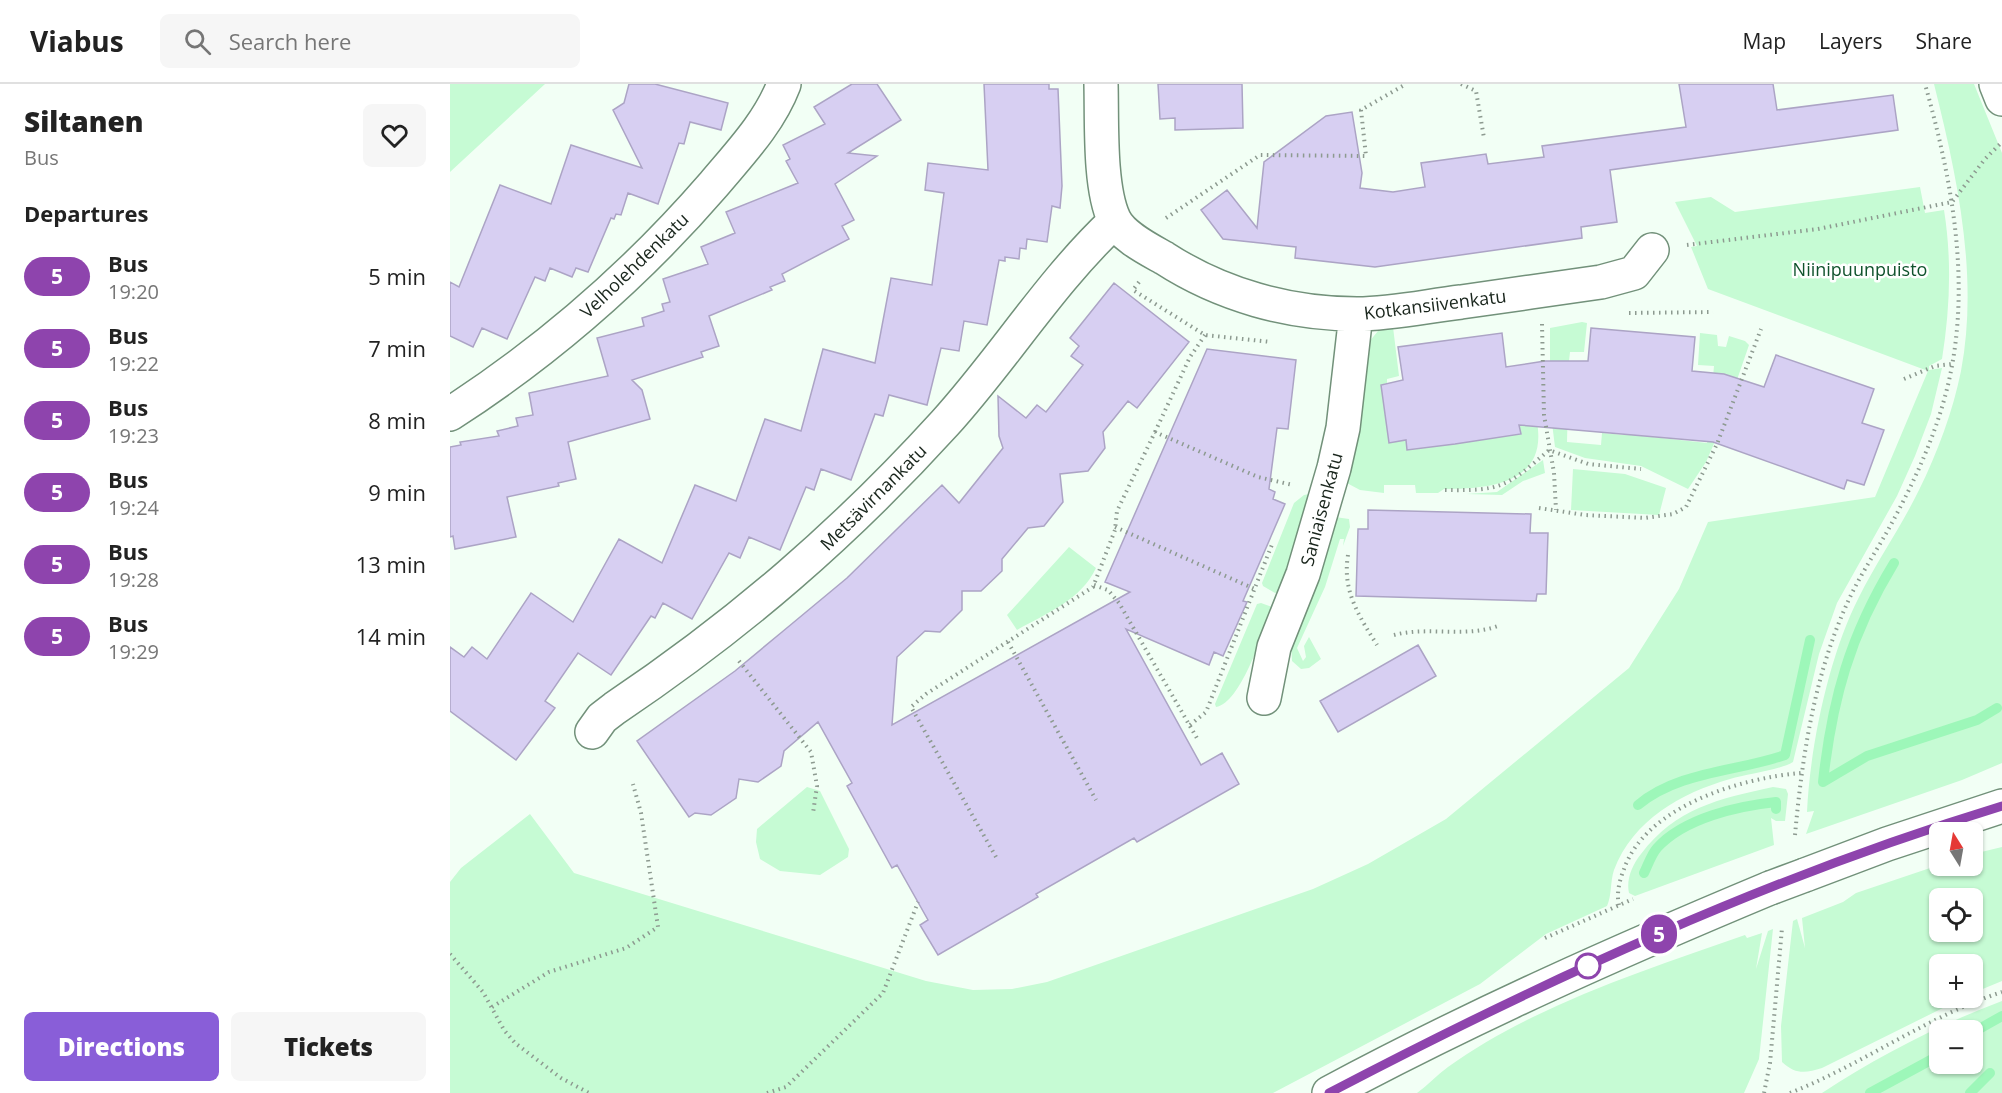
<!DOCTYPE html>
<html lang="en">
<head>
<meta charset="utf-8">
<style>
  body { margin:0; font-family:"Open Sans",sans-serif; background:#f6f6f6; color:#222; height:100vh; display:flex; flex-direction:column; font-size:22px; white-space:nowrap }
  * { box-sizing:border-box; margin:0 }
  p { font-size:20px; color:#767676 }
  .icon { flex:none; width:33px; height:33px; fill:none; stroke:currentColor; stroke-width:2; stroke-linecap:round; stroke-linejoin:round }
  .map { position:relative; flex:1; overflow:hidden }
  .sheet { display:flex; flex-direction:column; background:#fff; width:450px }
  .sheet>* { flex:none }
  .badge { padding:0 12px; border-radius:20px; font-size:21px; line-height:39px }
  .needle { width:39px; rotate:349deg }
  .controls { position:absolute; left:1479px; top:738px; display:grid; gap:12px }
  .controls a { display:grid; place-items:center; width:54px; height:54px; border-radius:9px; background:#fff; box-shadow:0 2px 4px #0004; font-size:30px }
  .map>.badge { position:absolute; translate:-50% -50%; box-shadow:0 0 0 3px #fff }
  h2 { padding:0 24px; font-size:22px; line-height:54px }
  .round { display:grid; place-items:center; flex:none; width:63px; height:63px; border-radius:9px; background:#f6f6f6 }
  .overview { display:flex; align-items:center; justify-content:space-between; height:102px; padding:0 24px }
  h1 { font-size:28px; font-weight:800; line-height:45px }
  .action { display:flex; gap:12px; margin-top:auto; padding:12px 24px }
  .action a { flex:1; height:69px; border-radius:9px; background:#895ed8; color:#fff; font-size:24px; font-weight:800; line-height:69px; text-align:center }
  .action a+a { background:#f6f6f6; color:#222 }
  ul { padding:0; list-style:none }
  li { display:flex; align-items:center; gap:18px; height:72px; padding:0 24px }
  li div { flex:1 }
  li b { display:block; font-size:22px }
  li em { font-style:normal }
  li .badge { min-width:66px; font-weight:700; text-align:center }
  header { display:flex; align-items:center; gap:36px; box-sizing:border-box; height:84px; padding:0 30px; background:#fff; border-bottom:2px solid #e0e0e0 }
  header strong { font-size:28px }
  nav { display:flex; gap:33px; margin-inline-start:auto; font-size:21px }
  .search { width:420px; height:54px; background:#f6f6f6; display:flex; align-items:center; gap:15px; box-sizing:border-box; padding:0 21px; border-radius:9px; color:#767676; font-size:22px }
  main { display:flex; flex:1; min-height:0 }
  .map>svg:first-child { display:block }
</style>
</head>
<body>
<header>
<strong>Viabus</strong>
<div class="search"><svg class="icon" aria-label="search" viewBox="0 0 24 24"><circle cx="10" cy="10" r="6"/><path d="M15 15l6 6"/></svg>Search here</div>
<nav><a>Map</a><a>Layers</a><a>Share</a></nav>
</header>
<main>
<section class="sheet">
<div class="overview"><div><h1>Siltanen</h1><p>Bus</p></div><a class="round"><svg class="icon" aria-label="heart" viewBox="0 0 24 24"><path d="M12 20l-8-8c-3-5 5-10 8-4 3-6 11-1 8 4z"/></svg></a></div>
<h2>Departures</h2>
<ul>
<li><span class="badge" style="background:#8e44ad;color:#fff">5</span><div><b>Bus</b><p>19:20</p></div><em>5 min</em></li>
<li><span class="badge" style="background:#8e44ad;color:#fff">5</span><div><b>Bus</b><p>19:22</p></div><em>7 min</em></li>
<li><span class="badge" style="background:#8e44ad;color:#fff">5</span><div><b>Bus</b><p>19:23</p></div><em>8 min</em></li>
<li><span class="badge" style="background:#8e44ad;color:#fff">5</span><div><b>Bus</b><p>19:24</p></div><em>9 min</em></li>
<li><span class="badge" style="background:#8e44ad;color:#fff">5</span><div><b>Bus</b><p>19:28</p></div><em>13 min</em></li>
<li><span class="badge" style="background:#8e44ad;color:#fff">5</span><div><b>Bus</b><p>19:29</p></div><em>14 min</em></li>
</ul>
<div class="action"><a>Directions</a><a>Tickets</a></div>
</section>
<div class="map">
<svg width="1552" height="1009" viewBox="0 0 1552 1009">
  <rect width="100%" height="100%" fill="#f2fff5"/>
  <path fill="#c6fbd4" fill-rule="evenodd" d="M 0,0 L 95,0 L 0,88 Z
    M 1484,0 L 1524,0 L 1552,69 L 1552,679 L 1512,696 L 1356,750 L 1364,727 L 1357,728 C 1360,662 1379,571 1409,513 C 1427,477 1451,443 1469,406 C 1487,370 1503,327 1511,287 C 1529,192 1507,92 1484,0 Z
    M 1470,103 L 1475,129 L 1494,126 C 1502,176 1500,225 1492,275 L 1479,282 L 1479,286 L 1492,284 L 1481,330 L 1465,372 L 1447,412 L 1387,519 L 1369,570 L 1343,678 C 1330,686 1297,690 1280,695 C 1231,709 1183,736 1164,786 C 1160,798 1162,811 1157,822 L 1096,850 L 1030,900 L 823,1009 L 0,1009 L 0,798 L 11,784 L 80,730 L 124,789 L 476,897 L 523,906 L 562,905 L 597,898 L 863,805 L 918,780 L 996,735 L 1179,584 L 1229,505 L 1258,438 L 1425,413 L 1478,287 L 1258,205 L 1241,163 L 1247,162 L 1225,118 L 1261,113 L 1285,128 Z
    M 1132,238 L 1137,239 L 1134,268 L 1120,268 L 1119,277 L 1117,358 L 1151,361 L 1152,349 L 1174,351 L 1175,341 L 1193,352 L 1257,359 L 1264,282 L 1248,281 L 1250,249 L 1267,251 L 1268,262 L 1276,263 L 1279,252 L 1295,257 L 1299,261 L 1269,348 L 1256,378 L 1238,405 L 1191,382 L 1135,374 L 1105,363 L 1100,323 L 1100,244 Z
    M 943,243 L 949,292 L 937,295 L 937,299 L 931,301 L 939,359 L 956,356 L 957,365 L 1070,350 L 1069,341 L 1087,338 C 1098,400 1039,405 994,405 L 988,409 L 966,409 L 965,401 L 934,401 L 934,409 L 910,406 L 895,398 L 919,258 L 928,247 Z
    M 1093,376 L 1095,389 L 1073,397 L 1052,411 L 1016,410 L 1047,408 Z
    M 1123,385 L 1175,390 L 1216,404 L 1209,431 L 1121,426 Z
    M 860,410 L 831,507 L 825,509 L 813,502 L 812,499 L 844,419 L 854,411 Z
    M 885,433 L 899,435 L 900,443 L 893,462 L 894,455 L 890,455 L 875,503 L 847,564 L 853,577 L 856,573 L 854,562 L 859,553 L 871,575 L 859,584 L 851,585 L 842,577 L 841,556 Z
    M 619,463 L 646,484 C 631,516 597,529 567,546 L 557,531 Z
    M 811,519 L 822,523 L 822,528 C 811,551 791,619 766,623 L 765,620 L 807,520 Z
    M 357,703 L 370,707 L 399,765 L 398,773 L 370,791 L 330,787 L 310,775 L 306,758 L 307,745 Z
    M 1323,703 L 1336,705 L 1338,710 L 1335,737 L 1326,737 L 1321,734 L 1324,761 L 1185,812 L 1179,809 C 1176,796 1182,781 1191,770 C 1226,724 1268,715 1323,703 Z
    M 1552,763 L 1552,897 L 1523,909 L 1522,880 L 1490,880 L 1490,914 L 1513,914 L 1372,984 C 1356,989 1346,991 1332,978 L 1331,942 L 1343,837 L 1347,835 L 1355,864 L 1352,834 L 1393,818 L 1406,809 L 1489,781 L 1522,782 L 1523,770 ZM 1490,814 L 1522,814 L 1522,848 L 1490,848 Z
    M 1323,845 L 1309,975 L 1294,1009 L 967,1009 C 978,1001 987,991 998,983 C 1082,922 1198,885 1295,851 L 1297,854 L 1312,849 L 1306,885 L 1318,847 Z
    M 1552,917 L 1552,1009 L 1372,1009 C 1427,973 1490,940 1552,917 ZM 1490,946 L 1522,946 L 1522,980 L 1490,980 Z"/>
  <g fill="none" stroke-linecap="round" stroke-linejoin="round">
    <path stroke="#9df7b9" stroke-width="10" d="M 1373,698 C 1382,615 1400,551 1444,479
      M 1373,698 L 1417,672 L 1527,636 L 1547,624
      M 1188,721 C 1229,687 1286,688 1335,671 L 1360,556
      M 1194,789 C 1198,781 1201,771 1207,764 C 1234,734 1288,722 1326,718 L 1326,725
      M 1522,949 L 1552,932
      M 1420,1009 L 1490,971
      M 1520,1009 L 1540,989"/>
  </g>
  <path fill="#d7cff2" stroke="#aca4c5" stroke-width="1.5" d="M 179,0 L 205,0 L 278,19 L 271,46 L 240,38 L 234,60 L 229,59 L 208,120 L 178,109 L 171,131 L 166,130 L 164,135 L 161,134 L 138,188 L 126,184 L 122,193 L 100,184 L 95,197 L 85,193 L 57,255 L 32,244 L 23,263 L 0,252 L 0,198 L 9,203 L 50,101 L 101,120 L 121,61 L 192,84 L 163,26 L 174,19 Z
    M 402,0 L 427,0 L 451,36 L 398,69 L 427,72 L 385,100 L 404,136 L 392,142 L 399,155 L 332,190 L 335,197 L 320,203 L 322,206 L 259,232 L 269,262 L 251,268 L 253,273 L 182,296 L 192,306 L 200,335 L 118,358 L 126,395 L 108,399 L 109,402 L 57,413 L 66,453 L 5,465 L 3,452 L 0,453 L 0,363 L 11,361 L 10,358 L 49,352 L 47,347 L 68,342 L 66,334 L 83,331 L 79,309 L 158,292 L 147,254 L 194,242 L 192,234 L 214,227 L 212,220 L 220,218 L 213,195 L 258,180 L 251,163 L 285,149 L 276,128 L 348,99 L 336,77 L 340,75 L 333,61 L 375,40 L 364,23 Z
    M 534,0 L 599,0 L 599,5 L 608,5 L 612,102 L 610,124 L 602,122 L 597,158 L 577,155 L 576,165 L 570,164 L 569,175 L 555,173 L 555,177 L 549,176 L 537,241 L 514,237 L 509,267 L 491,264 L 477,321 L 439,311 L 433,332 L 425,330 L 401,396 L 371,385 L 364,406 L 356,403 L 330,466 L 299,453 L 290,474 L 279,469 L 242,535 L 213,519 L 205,534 L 201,532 L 161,591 L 128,569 L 95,617 L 105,624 L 66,676 L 0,627 L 0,563 L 14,573 L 22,563 L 37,575 L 81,509 L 123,538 L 169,455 L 212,479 L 245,401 L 286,417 L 315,335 L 351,347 L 373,265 L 425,279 L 441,194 L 482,201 L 494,109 L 475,106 L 478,79 L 538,86 Z
    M 708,0 L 792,0 L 793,44 L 725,46 L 725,34 L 710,35 Z
    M 1229,0 L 1323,0 L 1327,26 L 1443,11 L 1448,46 L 1160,86 L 1167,138 L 1131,143 L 1132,154 L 925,183 L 845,174 L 846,163 L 773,155 L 751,126 L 777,106 L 807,144 L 814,78 L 876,32 L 902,28 L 912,89 L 910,104 L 943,108 L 975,103 L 971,79 L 1036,70 L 1038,80 L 1094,73 L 1092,62 L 1236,43 Z
    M 664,199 L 739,258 L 687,324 L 678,317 L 653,348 L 655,364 L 638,387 L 610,390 L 613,418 L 594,442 L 578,444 L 552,475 L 552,487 L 531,507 L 512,507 L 512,526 L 490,548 L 475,547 L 447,573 L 442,641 L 680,508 L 655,498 L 757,265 L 846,276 L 838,345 L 827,344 L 819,405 L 825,408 L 823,415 L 835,420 L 793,517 L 797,518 L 773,572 L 764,568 L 759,581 L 676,545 L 751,681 L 772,669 L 789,700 L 687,758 L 684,754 L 586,810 L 588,813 L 488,871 L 470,841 L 478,836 L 447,781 L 442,784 L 397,702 L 402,699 L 368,638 L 334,667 L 331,682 L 308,698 L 289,695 L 286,714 L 261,731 L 245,729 L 239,733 L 187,657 L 285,587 L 332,548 L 397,494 L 492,401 L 509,419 L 553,364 L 549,352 L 548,312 L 576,334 L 587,321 L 596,328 L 633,281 L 621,272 L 629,262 L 620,254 Z
    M 1141,244 L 1245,253 L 1242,287 L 1274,290 L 1314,303 L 1326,271 L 1424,305 L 1412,339 L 1434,346 L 1414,401 L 1397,396 L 1394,405 L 1263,358 L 1069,341 L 1071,350 L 1005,360 L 957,366 L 956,356 L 939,359 L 931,301 L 953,296 L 948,263 L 1052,249 L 1056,283 L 1095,277 L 1138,277 Z
    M 918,426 L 1081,430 L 1080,449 L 1098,449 L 1096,510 L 1087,510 L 1086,517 L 906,512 L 908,445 L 918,445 Z
    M 968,561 L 986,592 L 888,648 L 870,617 Z"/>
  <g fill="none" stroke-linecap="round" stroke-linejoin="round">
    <g stroke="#72917a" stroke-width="36">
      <path id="street" d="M 651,0 C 652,37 649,103 664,135 C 672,152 698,165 714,174 C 771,211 839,230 907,230 C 942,230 977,222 1011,218 C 1058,211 1104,205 1151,198 L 1184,189 L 1202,166
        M 0,330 C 99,266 187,189 264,100 C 290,69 319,39 334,0
        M 814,614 L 824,563 L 853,490 L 884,384 L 893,344 L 906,230
        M 142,648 L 152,634 L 165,624 C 290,540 394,450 495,339 C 554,274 600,198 665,137"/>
    </g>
    <g stroke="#72917a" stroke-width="36">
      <path id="secondary" d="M 1546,0 L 1552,15"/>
    </g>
    <g stroke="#72917a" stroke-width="36">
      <path id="primary" d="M 1355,791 L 1437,760 L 1552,722
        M 879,1009 C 1023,932 1169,867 1320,804"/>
    </g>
    <path stroke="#8d9a90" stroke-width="4" stroke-dasharray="1.5 4.5" stroke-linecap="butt" d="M 1011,0 L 1026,7 L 1034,54
      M 716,134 L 810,71 L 916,72 L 911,26 L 956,0
      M 1237,161 L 1368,145 L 1502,118 L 1535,75 L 1552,58
      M 689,198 L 683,206 L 755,251 L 821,258
      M 1179,229 L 1263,228
      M 1092,240 L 1094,331 L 1104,389 L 1106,426
      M 1454,295 L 1485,282 L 1502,280
      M 705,348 L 740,273 L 755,251
      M 995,406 C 1051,407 1057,403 1099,366 L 1138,380 L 1191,385
      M 1089,424 L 1135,431 L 1195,434 L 1223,430 L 1236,423 L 1267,360 L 1311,245
      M 665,443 L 807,506
      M 898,471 C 892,507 909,532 927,561
      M 644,501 L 658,506 L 669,519 L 748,656
      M 944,551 C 978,542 1015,554 1048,542
      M 558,558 L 646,716
      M 289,577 L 361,668 L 367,702 L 363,729
      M 740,641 L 756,628 L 823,458
      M 1345,751 C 1352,674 1364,593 1396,522 C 1407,496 1424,471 1438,446 C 1465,397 1490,343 1501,287 C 1520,191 1501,93 1475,0
      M 546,773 L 461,623 L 476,610 L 643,503 L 665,446 L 667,427 L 705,348 L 808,393 L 843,401
      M 1169,821 C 1166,809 1170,795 1174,785 C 1196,722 1291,694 1351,689
      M 1095,854 L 1183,815
      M 0,870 L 33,908 L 54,946 L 65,959 L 111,994 L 139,1009
      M 42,923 L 99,888 L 176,864 L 208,843 L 191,729 L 183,700
      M 317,1009 L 336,1003 L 433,909 L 468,818
      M 1314,1009 L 1320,979 L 1332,844
      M 1340,1009 C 1413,980 1478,932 1552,908"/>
    <use href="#street" stroke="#fff" stroke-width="33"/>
    <use href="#secondary" stroke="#fff" stroke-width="33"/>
    <use href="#primary" stroke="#fff" stroke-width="33"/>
    <g stroke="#72917a" stroke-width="36" stroke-linecap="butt">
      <path id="primary-bridge" d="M 1320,804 L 1355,791"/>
    </g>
    <use href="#primary-bridge" stroke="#fff" stroke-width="33"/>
  </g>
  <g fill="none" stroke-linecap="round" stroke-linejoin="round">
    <g stroke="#fff" stroke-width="14">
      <path id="line" d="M 879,1009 C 1095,896 1319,793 1552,722"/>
    </g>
    <use href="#line" stroke="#8e44ad" stroke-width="9"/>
  </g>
  <circle fill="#fff" stroke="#8e44ad" stroke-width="3" cx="1138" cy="882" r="12"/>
  <g text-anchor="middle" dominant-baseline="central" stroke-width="5" stroke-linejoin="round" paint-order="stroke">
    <g font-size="18" fill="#19251c" stroke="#fff">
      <text transform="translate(184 181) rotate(-44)">Velholehdenkatu</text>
      <text transform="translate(985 220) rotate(-7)">Kotkansiivenkatu</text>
      <text transform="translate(423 413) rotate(-45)">Metsävirnankatu</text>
      <text transform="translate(871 425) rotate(-75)">Saniaisenkatu</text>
    </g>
    <g font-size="18" fill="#10532d" stroke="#fff">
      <text x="1410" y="185">Niinipuunpuisto</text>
    </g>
  </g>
</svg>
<div class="controls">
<a><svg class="needle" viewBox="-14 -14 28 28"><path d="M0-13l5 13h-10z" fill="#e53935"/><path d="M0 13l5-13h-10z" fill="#767676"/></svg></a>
<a><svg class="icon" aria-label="locate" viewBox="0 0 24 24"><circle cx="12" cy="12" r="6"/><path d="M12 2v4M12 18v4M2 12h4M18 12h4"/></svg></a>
<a>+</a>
<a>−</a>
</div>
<b class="badge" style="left:1209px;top:850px;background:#8e44ad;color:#fff">5</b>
</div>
</main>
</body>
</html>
